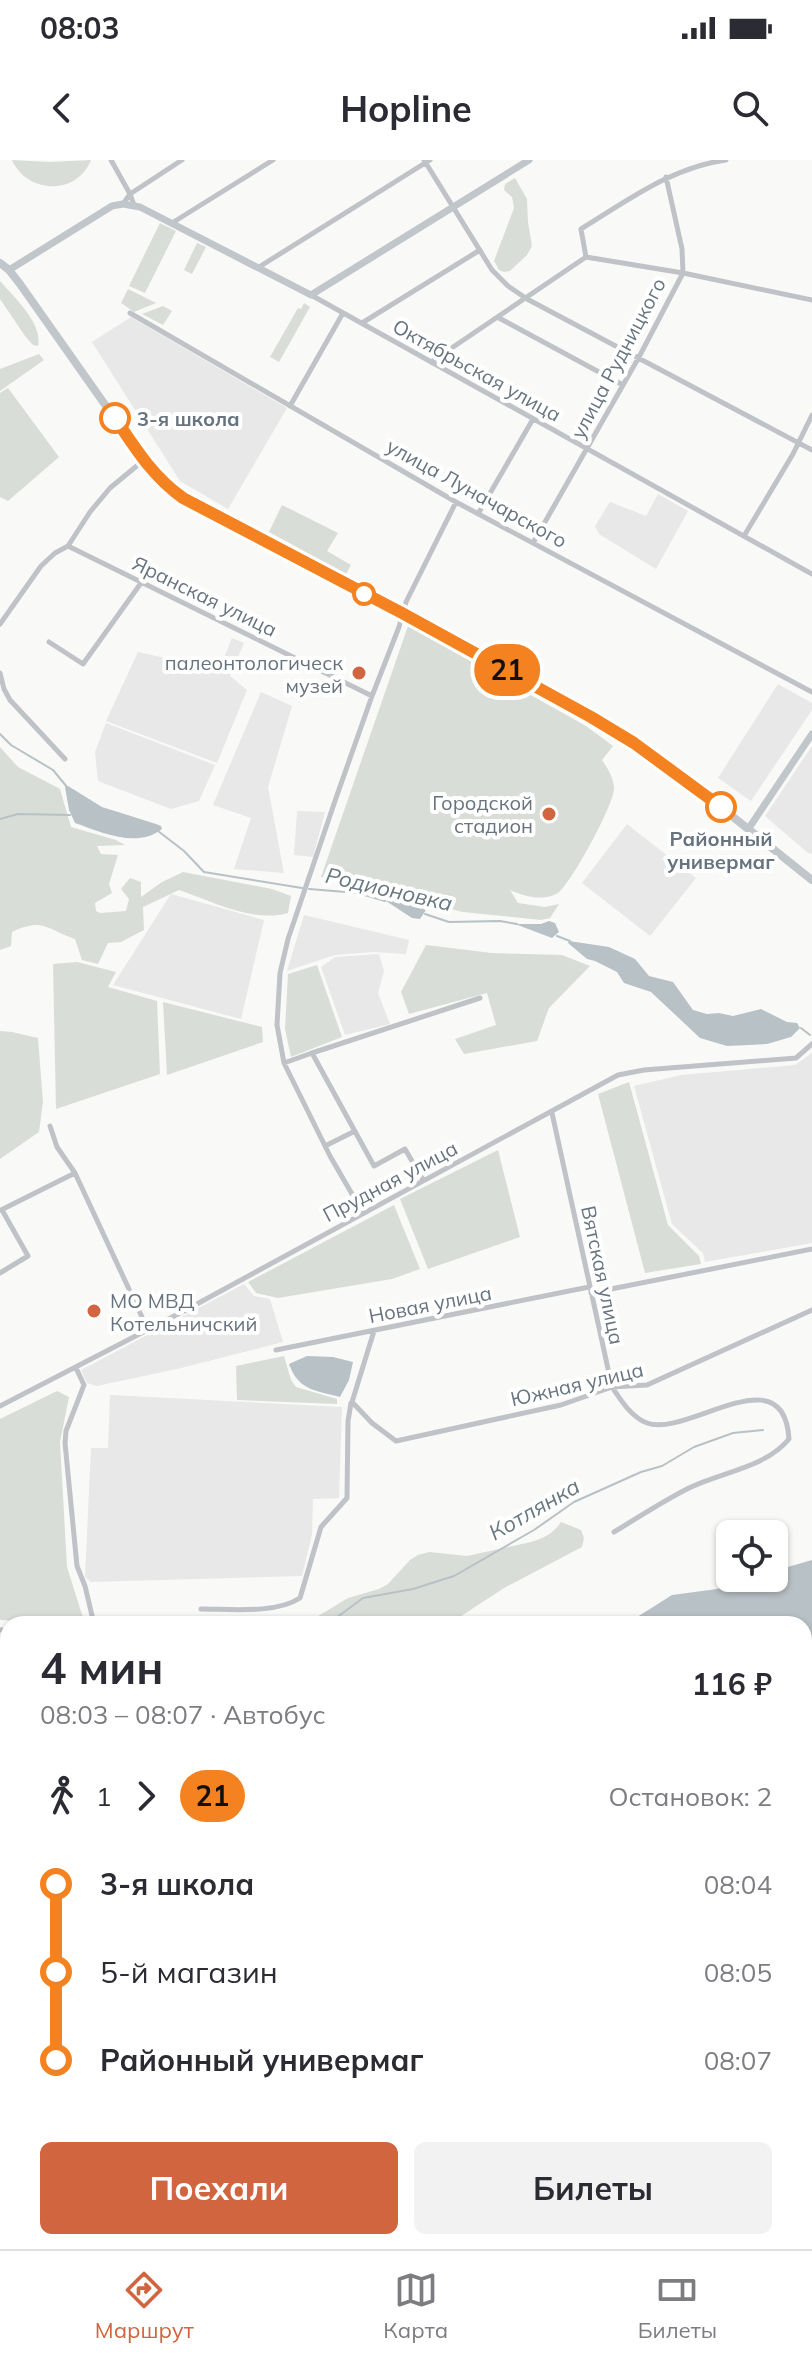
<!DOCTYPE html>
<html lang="ru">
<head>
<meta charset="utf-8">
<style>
  body { margin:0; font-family:Mulish,sans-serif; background:#f2f2f3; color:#2b2b33; height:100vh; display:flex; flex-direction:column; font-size:30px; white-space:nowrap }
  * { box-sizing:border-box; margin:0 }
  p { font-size:26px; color:#7c7c81 }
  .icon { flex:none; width:44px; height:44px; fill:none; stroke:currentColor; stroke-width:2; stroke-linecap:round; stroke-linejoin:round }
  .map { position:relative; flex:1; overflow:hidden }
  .side { position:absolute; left:0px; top:1456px; width:812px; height:634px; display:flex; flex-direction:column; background:#fff; border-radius:24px 24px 0 0; box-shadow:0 2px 6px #0004 }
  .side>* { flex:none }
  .badge { padding:0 16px; border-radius:26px; font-size:28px; line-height:52px }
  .buttons { position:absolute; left:716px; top:1360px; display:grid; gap:16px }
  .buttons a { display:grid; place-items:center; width:72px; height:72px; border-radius:12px; background:#fff; box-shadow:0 2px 6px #0004; font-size:40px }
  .map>.badge { position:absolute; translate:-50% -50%; box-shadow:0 0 0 4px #fff }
  .legs { display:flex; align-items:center; gap:12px; height:88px; padding:0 40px; font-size:26px }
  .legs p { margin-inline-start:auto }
  .overview { display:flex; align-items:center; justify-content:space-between; height:136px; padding:0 40px }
  h1 { font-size:44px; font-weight:700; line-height:60px }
  .primary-button { display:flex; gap:16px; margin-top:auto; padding:16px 40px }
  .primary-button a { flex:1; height:92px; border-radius:12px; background:#d06540; color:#fff; font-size:32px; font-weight:700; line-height:92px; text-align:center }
  .primary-button a+a { background:#f2f2f3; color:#2b2b33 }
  ul { padding:0 40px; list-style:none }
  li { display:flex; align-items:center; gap:28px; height:88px; font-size:30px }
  li i { display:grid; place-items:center; width:12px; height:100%; margin:0 10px; background:currentColor }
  li i::after { content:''; width:20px; height:20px; margin:-10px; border:6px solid; border-radius:50%; background:#fff }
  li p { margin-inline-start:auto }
  li:first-child i { background:linear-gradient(#0000 50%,currentColor 0) }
  li:last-child i { background:linear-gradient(currentColor 50%,#0000 0) }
  .status { display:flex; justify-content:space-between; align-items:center; height:56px; padding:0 40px; background:#fff; direction:ltr }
  .status svg { height:22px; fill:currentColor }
  header { display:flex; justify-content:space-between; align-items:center; height:104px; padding:0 40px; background:#fff; font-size:36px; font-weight:700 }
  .tabs { display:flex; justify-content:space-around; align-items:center; height:112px; border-top:2px solid #e1e1e2; background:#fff; font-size:22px; color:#7c7c81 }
  .tabs a { display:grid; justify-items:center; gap:4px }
  .tabs .current { color:#d06540 }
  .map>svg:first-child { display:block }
</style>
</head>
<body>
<div class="status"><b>08:03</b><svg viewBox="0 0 49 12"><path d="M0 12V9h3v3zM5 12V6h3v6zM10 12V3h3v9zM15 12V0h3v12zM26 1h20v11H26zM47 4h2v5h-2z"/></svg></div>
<header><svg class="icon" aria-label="back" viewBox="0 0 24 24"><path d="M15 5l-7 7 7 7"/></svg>Hopline<svg class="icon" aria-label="search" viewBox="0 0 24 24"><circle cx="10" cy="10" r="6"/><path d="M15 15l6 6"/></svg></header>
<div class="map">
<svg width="812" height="2089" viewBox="0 0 812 2089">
  <rect width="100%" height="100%" fill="#f9f9f7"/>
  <path fill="#e7e8e7" d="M 131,157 L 287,248 L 228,349 L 180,321 L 92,182 Z
    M 658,334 L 688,351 L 656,409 L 599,374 L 595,366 L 610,342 L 646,356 Z
    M 232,478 L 244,483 L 230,516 L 247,530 L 217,603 L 106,561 L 138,492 L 219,510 Z
    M 778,524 L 812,543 L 812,550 L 751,641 L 718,618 Z
    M 261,532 L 292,546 L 268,627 L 284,713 L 234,709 L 251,658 L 213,645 Z
    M 106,563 L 215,605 L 199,641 L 171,649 L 98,621 L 95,592 Z
    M 812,586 L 812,694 L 808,693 L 765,656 Z
    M 297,651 L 325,652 L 313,697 L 294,695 Z
    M 627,664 L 696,718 L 650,776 L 582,723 Z
    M 171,734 L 264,760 L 241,859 L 113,825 Z
    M 304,755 L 409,780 L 406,794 L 373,792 L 335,795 L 287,811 Z
    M 379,794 L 384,811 L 378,833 L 390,864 L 345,875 L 321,807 L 335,797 Z
    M 812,893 L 812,1083 L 705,1102 L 703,1093 L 672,1064 L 634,926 L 681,915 L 795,905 Z
    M 244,1124 L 254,1136 L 270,1139 L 283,1182 L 181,1208 L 97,1226 L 87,1223 L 81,1210 Z
    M 110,1235 L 342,1247 L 339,1338 L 313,1339 L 312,1375 L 302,1416 L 91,1422 L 85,1417 L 91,1288 L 108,1288 Z"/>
  <path fill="#d9ddd7" d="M 12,0 L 50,2 L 91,0 C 77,36 27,34 12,0 Z
    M 515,18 L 527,39 L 528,62 L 532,86 L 527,95 L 510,111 L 504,112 L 499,110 L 494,101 L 514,48 L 512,37 L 504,30 L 505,24 Z
    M 160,63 L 176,71 L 145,133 L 129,126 Z
    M 197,83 L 206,87 L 192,114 L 184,110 Z
    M 0,121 C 14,137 43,163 38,186 L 33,185 L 25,176 L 0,139 Z
    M 128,129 L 156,143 L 134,152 L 121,143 Z
    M 304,143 L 310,147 L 279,202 L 270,197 L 298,148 L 301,149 Z
    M 163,146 L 172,151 L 163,165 L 142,154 Z
    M 39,194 L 44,200 L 0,231 L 0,209 Z
    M 8,228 L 59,297 L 8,341 L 0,337 L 0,233 Z
    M 282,345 L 338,373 L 327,391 L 351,405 L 346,414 L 269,372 Z
    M 408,466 L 586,566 L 613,586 L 602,600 C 608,609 614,618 614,629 C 614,644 571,724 558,733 C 544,742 523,736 510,730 L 518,743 L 545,747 L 559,744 L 550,758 L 541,760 L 463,752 L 321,717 Z
    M 0,587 L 18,607 L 60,629 L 71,667 L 116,680 L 125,685 L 97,686 L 101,694 L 118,695 L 109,724 L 112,733 L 95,743 L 96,751 L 100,753 L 126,751 L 129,739 L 121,729 L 130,718 L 141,722 L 141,737 L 162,722 L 183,712 L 272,729 L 291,736 L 288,753 C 252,763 212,741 179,730 L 143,747 L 144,770 L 121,782 L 108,783 L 98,804 L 82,800 L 75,779 C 46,769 43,757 12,772 L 11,786 L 0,790 Z
    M 426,785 L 492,793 L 562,795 L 590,806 L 549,848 L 537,881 L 464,894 L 455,879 L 496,865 L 487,833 L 409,854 L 401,832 Z
    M 77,802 L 116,812 L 108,827 L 157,841 L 160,914 L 56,949 L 53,804 Z
    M 317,805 L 342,877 L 291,897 L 285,869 L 288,814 Z
    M 163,842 L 262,867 L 263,882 L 167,915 Z
    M 0,871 L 12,872 L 38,878 L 43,942 L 39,972 L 0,999 Z
    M 629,922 L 668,1065 L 699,1096 L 701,1104 L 645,1113 L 598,934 Z
    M 498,990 L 520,1077 L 428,1109 L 400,1039 Z
    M 394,1045 L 420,1109 L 392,1119 L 278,1138 L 256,1133 L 248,1122 Z
    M 284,1196 L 291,1220 L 296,1227 L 337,1239 L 337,1244 L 237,1240 L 236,1206 Z
    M 57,1231 L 69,1237 L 60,1282 L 67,1407 L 85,1464 L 0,1460 L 0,1259 Z
    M 561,1362 L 581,1370 L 584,1378 L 582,1387 L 504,1428 L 449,1464 L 305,1464 L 348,1438 L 379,1429 L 388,1424 L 410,1400 L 418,1395 L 429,1392 L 467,1396 L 531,1382 C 544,1378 554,1373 561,1362 Z
    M 0,1623 L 8,1630 L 8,1754 L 0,1760 Z
    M 812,1789 L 812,2064 C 807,2071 802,2081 804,2089 L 694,2089 L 702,2082 L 804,2082 L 804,1793 Z
    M 299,2082 L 444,2082 L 419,2089 L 288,2089 Z
    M 538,2082 L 671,2082 L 662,2089 L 526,2089 Z"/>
  <path fill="#b8c1c6" d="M 68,626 L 102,647 L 156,664 L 161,666 L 162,669 C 137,689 101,672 75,663 L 69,650 L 65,627 Z
    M 389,739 L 414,743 L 426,750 L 420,759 L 412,758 L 386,741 Z
    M 549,761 L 555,763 L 559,772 L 552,778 L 515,764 L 541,764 Z
    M 569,781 L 609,787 L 635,799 L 649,816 L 673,822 L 693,850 L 707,854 L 719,853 L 733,856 L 761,849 L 787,862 L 797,863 L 800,868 L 791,877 L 767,884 L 727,886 L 700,878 L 651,832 L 624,823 L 617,812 L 595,801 L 587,799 L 568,783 Z
    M 307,1196 L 333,1197 L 353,1202 L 349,1220 L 340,1237 C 315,1230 299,1231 289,1204 Z
    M 812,1400 L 812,1715 L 804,1719 L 804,1464 L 626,1464 L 672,1435 L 717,1429 L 752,1418 L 774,1418 L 774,1411 Z
    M 8,1852 L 8,2082 L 265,2082 L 263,2089 L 0,2089 L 0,1857 Z
    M 444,2082 L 538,2082 L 526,2089 L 419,2089 Z"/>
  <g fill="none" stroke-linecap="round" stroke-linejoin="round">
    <path stroke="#b8c1c6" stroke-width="2" d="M 0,574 L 11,585 L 53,610 L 67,627
      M 0,659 L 18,654 L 70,655
      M 158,671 L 184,691 L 204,712 L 302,728
      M 309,729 L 358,733 L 385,741
      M 425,754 L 449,762 L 500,761 L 517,764
      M 557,776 L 570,781
      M 801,868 L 810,875
      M 328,1464 L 363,1438 L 413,1429 L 454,1416 L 534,1370 L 574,1342 L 641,1312 L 662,1306 L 694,1287 L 733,1273 L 763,1270
      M 0,1543 L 8,1539"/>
    <path stroke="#bfc2c6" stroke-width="5" d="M 111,0 L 130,34 L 134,45
      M 424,0 L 492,110 L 508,126 L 527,139 L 812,290
      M 123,44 L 130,34 L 182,0
      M 172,63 L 273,0
      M 586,97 L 683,113 L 812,140
      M 586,97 L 581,69 C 627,41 672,7 726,0
      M 259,107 L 430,0
      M 311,135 L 812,414
      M 130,153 L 456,342 L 812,532
      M 499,158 L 623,225
      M 362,163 L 480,90
      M 431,202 L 586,97
      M 290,246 L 343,153
      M 478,354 L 533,259
      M 744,376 L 793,294 L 812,255
      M 533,383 L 639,197 L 683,113 L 682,89 L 666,17
      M 68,386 L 372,536
      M 0,464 L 41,406 L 55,393 L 68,386 L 90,352 L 110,328 L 144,300
      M 49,482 L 83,504 L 141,423
      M 0,513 L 4,529 L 10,540 L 65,599
      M 312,893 L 480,838
      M 284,903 L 312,893 L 374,1006 L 405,989 L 423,1020
      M 552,953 L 612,1227 C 621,1240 631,1257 647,1263 C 687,1278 784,1193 789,1279 C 765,1308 721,1312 689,1328 C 663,1341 639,1357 614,1372
      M 50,966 L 57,987 L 75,1013 L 148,1170
      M 325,986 L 355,971
      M 1,1050 L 75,1013
      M 363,1053 L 330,996 L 284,903 L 277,865 L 280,813 L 288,779 L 336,638 L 372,536 L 399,467 L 406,442 L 456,342
      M 0,1113 L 28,1096 L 2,1050
      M 591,1133 L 812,1089
      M 374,1171 L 352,1242 L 372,1263 L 396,1281 L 561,1245 L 612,1227 L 647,1225 L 812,1150
      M 276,1190 L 589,1127
      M 76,1208 L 84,1225 L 66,1271 L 65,1283 L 77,1406 L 85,1426 L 94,1464
      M 0,1246 L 184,1151 L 618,915 L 644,910 L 796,898 L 812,884
      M 201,1449 C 230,1449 276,1454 300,1438 L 321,1367 L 347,1338 L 348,1261 L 351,1243
      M 0,1470 L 8,1470"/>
    <path stroke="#c1c6cb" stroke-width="7" d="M 9,110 L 112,46 L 123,44 L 140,47 L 311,135 L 529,0
      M 749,668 L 812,574"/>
    <path stroke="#c1c6cb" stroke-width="8" d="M 0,103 L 9,110 L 20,124 L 144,300 L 166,327 L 183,338 L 402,453 L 591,557 L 634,583 L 703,633 L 812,720"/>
  </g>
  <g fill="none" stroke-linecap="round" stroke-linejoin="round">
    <g stroke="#fff" stroke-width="18">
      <path id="line-1" d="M 115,258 C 135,288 153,317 183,338 L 402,453 L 591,557 L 634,583 L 721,647"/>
    </g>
    <use href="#line-1" stroke="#f58220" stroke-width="12"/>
  </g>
  <g fill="#fff" stroke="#f58220" stroke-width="4">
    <circle cx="115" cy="258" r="14"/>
    <circle cx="364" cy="434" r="10"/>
    <circle cx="721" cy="647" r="14"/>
  </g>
  <g fill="#d06540" stroke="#fff" stroke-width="3">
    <circle cx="359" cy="513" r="8"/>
    <circle cx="549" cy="654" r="8"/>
    <circle cx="94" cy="1151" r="8"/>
  </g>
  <g text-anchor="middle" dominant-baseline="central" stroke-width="8" stroke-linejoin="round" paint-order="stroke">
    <g font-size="20" fill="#67747f" stroke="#fff">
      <text transform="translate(618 198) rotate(-62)">улица Рудницкого</text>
      <text transform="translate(477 210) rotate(29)">Октябрьская улица</text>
      <text transform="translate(477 333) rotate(29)">улица Луначарского</text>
      <text transform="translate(205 436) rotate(26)">Яранская улица</text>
      <text transform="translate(390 1021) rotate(-28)">Прудная улица</text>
      <text transform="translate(603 1115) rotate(78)">Вятская улица</text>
      <text transform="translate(430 1144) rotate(-11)">Новая улица</text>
      <text transform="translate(577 1224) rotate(-13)">Южная улица</text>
    </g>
    <g font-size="20" font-weight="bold" fill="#67747f" stroke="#fff" text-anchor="start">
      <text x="137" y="258">3-я школа</text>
      <text x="721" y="678" text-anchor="middle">Районный<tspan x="721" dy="23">универмаг</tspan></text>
    </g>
    <g font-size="20" fill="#67747f" stroke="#fff" text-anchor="end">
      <text x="343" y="502">палеонтологическ<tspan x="343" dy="23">музей</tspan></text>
      <text x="533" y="642">Городской<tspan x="533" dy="23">стадион</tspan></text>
      <text x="110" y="1140" text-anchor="start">МО МВД<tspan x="110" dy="23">Котельничский</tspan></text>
    </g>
    <g font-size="22" font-style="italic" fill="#67787f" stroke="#fff">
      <text transform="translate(389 729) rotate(13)">Родионовка</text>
      <text transform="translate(534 1349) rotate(-30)">Котлянка</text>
    </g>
  </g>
</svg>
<div class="buttons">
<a><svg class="icon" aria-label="locate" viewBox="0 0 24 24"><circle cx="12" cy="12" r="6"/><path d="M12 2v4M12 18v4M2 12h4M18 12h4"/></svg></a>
</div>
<b class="badge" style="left:507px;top:510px;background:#f58220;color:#111">21</b>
<section class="side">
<div class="overview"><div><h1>4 мин</h1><p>08:03 – 08:07 · Автобус</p></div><b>116 ₽</b></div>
<div class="legs"><svg class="icon" aria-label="walk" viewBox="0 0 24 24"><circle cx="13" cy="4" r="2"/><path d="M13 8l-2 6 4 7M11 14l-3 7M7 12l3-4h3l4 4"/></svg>1<svg class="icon" aria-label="forward" viewBox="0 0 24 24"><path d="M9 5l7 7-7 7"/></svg><b class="badge" style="background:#f58220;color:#111">21</b><p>Остановок: 2</p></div>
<ul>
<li><i style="color:#f58220"></i><b>3-я школа</b><p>08:04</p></li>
<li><i style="color:#f58220"></i><span>5-й магазин</span><p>08:05</p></li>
<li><i style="color:#f58220"></i><b>Районный универмаг</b><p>08:07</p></li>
</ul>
<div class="primary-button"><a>Поехали</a><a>Билеты</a></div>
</section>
</div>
<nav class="tabs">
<a class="current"><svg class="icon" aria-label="directions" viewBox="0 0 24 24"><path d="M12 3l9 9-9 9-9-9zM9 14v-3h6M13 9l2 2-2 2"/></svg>Маршрут</a>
<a><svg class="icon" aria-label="map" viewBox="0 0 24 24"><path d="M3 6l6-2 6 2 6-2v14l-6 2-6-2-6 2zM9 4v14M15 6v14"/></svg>Карта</a>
<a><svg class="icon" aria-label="tickets" viewBox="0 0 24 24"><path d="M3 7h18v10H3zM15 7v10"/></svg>Билеты</a>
</nav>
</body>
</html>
